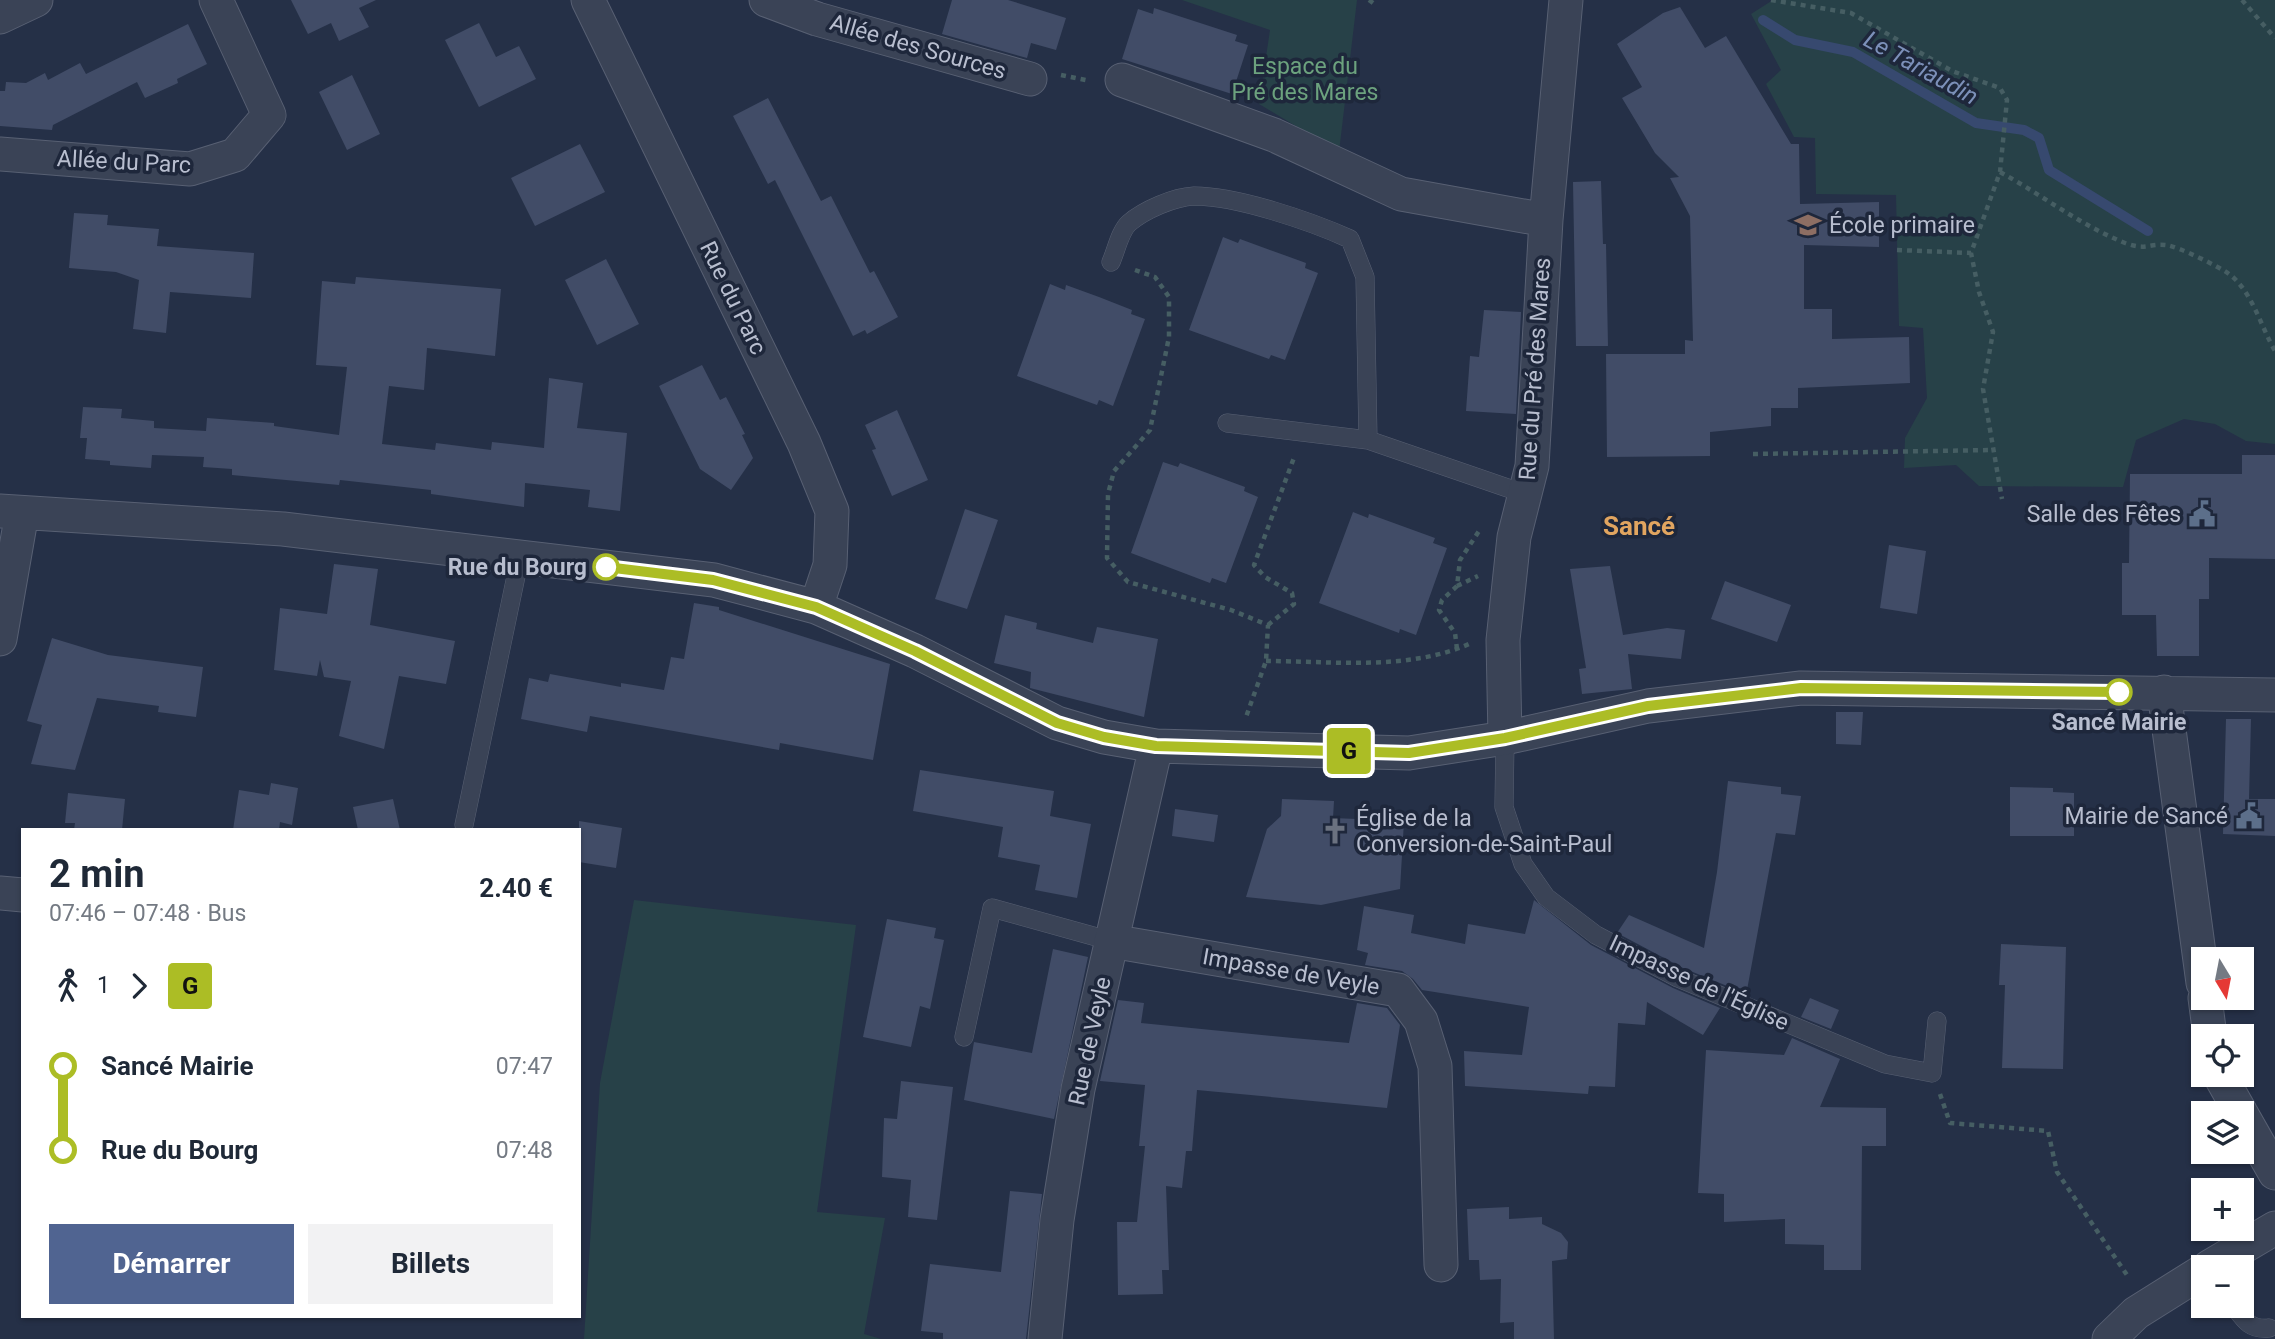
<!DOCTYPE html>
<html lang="fr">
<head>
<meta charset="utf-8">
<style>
  body { margin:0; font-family:Roboto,sans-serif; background:#f2f2f3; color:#1f2937; height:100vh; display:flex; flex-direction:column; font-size:26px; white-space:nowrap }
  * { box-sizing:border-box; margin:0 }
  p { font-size:23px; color:#747a83 }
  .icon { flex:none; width:38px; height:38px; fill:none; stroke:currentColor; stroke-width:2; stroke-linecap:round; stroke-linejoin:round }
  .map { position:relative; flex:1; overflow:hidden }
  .details { position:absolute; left:21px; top:828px; width:560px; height:490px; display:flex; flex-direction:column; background:#fff; border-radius:0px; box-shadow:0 2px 5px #0004 }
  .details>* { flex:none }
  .badge { padding:0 14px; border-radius:5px; font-size:24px; line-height:46px }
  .needle { width:46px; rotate:170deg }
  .buttons { position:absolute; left:2191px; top:947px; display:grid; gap:14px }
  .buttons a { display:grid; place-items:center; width:63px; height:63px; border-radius:0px; background:#fff; box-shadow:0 2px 5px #0004; font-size:35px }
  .map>.badge { position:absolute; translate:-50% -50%; box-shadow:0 0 0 4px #fff }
  .legs { display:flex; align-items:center; gap:10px; height:77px; padding:0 28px; font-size:23px }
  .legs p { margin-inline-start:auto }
  .summary { display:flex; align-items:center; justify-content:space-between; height:119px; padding:0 28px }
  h1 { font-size:38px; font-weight:700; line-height:52px }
  .button { display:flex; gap:14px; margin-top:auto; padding:14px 28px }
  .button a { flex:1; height:80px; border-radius:0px; background:#506491; color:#fff; font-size:28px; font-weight:700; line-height:80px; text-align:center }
  .button a+a { background:#f2f2f3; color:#1f2937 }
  ul { padding:0 28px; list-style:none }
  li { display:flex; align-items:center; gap:24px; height:84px; font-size:26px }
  li i { display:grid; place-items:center; width:10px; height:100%; margin:0 9px; background:currentColor }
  li i::after { content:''; width:18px; height:18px; margin:-9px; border:5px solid; border-radius:50%; background:#fff }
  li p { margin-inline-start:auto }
  li:first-child i { background:linear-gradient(#0000 50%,currentColor 0) }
  li:last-child i { background:linear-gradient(currentColor 50%,#0000 0) }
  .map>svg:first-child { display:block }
</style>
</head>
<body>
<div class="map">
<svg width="2275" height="1339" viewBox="0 0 2275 1339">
  <rect width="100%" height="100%" fill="#253047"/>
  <path fill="#274148" d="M 1182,0 L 1357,0 L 1339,152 L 1259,104 L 1270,30 Z
    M 1773,0 L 2275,0 L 2275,444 L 2246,441 L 2215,424 L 2184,419 L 2136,440 L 2123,487 L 1979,486 L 1956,465 L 1904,468 L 1905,438 L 1927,398 L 1923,328 L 1899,326 L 1896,195 L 1816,194 L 1815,138 L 1794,137 L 1766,84 L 1781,70 L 1751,14 Z
    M 634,900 L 856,925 L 817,1212 L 885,1218 L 864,1334 L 881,1339 L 584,1339 L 600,1083 Z"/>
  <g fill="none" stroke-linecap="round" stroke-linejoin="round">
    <path stroke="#37496f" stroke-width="10" d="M 1763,20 L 1795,40 L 1853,52 L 1976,123 L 2024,130 L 2039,138 L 2049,170 L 2148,231"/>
  </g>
  <path fill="#414c67" d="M 291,0 L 376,0 L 359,8 L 369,27 L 339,41 L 331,23 L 308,34 Z
    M 952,0 L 1008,0 L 1066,18 L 1056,50 L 1031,43 L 1027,58 L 942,34 Z
    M 1680,7 L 1705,48 L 1726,36 L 1791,144 L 1799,144 L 1800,204 L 1879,202 L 1879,247 L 1804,245 L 1804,309 L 1832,309 L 1832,339 L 1909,337 L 1910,383 L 1798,388 L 1798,408 L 1771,408 L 1771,426 L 1710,432 L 1710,456 L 1607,457 L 1606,354 L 1685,354 L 1685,340 L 1693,341 L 1690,216 L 1670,178 L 1679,177 L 1655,153 L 1622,98 L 1642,87 L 1617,44 L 1663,13 Z
    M 1154,8 L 1237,35 L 1235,41 L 1248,45 L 1232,94 L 1122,59 L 1138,9 L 1153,14 Z
    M 479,23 L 496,57 L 519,46 L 536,79 L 479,107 L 445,40 Z
    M 188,24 L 207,64 L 177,79 L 178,83 L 145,98 L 137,82 L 53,125 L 52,130 L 0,126 L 0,91 L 5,91 L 6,82 L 26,83 L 45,73 L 48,80 L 80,63 L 86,74 Z
    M 352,75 L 380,134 L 347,150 L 319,92 Z
    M 768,98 L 821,201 L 831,196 L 870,273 L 874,271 L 898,317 L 867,334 L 865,330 L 853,336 L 775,180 L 768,184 L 733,116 Z
    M 580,144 L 605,192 L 535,226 L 511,178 Z
    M 1601,181 L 1603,244 L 1606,244 L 1608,346 L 1576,346 L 1573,182 Z
    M 74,213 L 108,215 L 107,225 L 159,229 L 157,246 L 254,253 L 251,298 L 170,292 L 166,333 L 133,329 L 139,280 L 116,272 L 69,268 Z
    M 1223,237 L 1238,243 L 1240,239 L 1306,263 L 1305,268 L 1318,273 L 1285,360 L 1271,355 L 1269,359 L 1189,330 Z
    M 606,259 L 639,324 L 597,345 L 565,280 Z
    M 356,277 L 501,289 L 495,356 L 427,348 L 424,390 L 389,386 L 382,444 L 435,450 L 436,443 L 491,450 L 492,442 L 544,448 L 549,378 L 583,383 L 577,428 L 627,433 L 620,511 L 588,507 L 590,490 L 525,483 L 524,507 L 431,494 L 431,490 L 340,480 L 339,485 L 232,475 L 232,469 L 203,467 L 204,457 L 152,455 L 151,468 L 110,465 L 110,461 L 85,459 L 87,438 L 80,438 L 83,407 L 122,409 L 121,418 L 154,421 L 154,428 L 206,431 L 207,418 L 274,423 L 274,426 L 339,435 L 347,367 L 316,365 L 322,281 L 355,284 Z
    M 1050,284 L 1065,290 L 1066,285 L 1099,297 L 1132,310 L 1131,314 L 1145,319 L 1113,406 L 1099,400 L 1097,405 L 1017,376 Z
    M 1484,310 L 1521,312 L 1516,414 L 1466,411 L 1470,356 L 1479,357 Z
    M 702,365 L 720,400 L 726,397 L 745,434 L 742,435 L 753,458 L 731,490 L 700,469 L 659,386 Z
    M 897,410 L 928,480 L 892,496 L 872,450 L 876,449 L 865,425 Z
    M 2242,455 L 2275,455 L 2275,559 L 2209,558 L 2209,599 L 2199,599 L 2199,656 L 2157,656 L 2156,615 L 2122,615 L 2122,563 L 2129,563 L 2130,474 L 2242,474 Z
    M 1163,462 L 1178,467 L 1180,463 L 1245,487 L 1244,491 L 1258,497 L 1226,583 L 1212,578 L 1210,583 L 1131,553 Z
    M 965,509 L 998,520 L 967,609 L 935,599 Z
    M 1353,512 L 1368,518 L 1369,514 L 1435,538 L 1433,543 L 1447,548 L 1416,635 L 1400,629 L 1399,633 L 1319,603 Z
    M 1889,545 L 1926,551 L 1917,614 L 1880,608 Z
    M 334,564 L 378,569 L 370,625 L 455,641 L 446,684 L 399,676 L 384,749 L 339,736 L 351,681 L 324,677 L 320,660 L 317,676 L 274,670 L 280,608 L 327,614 Z
    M 1610,566 L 1623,635 L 1667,628 L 1685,630 L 1681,659 L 1628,654 L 1632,689 L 1582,694 L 1579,669 L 1586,668 L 1570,569 Z
    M 1725,581 L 1791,605 L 1777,642 L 1711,619 Z
    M 694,603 L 719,607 L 719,610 L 890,664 L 873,760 L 780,743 L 779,750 L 590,716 L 587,732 L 521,719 L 529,678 L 548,682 L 550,674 L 621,687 L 621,683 L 664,690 L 671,657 L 684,659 Z
    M 1005,615 L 1037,623 L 1036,629 L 1093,643 L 1097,627 L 1158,639 L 1144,717 L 1030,688 L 1031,672 L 994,663 Z
    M 52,638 L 108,655 L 203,667 L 196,717 L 158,712 L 159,706 L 97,698 L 75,770 L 31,764 L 42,725 L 27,721 Z
    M 1836,712 L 1863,712 L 1861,745 L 1836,744 Z
    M 2226,719 L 2251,719 L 2249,799 L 2275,799 L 2275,836 L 2223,834 Z
    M 920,770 L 1054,791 L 1050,816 L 1091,824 L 1077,898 L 1035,890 L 1040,865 L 998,857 L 1003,827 L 913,811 Z
    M 1728,781 L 1781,787 L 1781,794 L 1801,796 L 1795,835 L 1776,833 L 1747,990 L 1732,988 L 1683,968 L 1617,933 L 1629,915 L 1704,948 L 1717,872 Z
    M 271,783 L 298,788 L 292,825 L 280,822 L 279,830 L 233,830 L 239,790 L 269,795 Z
    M 2010,787 L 2053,788 L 2053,792 L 2074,793 L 2074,836 L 2010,836 Z
    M 68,793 L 125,799 L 122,830 L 74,830 L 75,823 L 65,823 Z
    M 393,799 L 400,830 L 358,830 L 353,807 Z
    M 1282,799 L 1334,801 L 1333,818 L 1404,821 L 1400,889 L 1321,905 L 1246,897 L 1267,829 L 1281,816 Z
    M 1175,809 L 1218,815 L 1214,842 L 1172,836 Z
    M 579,821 L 622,828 L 616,868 L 579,862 Z
    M 1534,900 L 1591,945 L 1673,988 L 1720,1008 L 1703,1035 L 1647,1002 L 1645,1025 L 1618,1023 L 1615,1087 L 1589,1086 L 1588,1094 L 1465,1086 L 1464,1051 L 1522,1055 L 1529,1007 L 1422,990 L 1413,979 L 1402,971 L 1365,965 L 1368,953 L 1357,950 L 1364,906 L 1414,915 L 1411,933 L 1465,944 L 1468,924 L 1525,934 Z
    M 887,919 L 936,928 L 934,938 L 944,940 L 930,1009 L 920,1006 L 911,1047 L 863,1037 Z
    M 2001,944 L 2066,947 L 2063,1069 L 2002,1068 L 2005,985 L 1999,985 Z
    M 1053,949 L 1088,957 L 1054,1119 L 964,1100 L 974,1042 L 1032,1053 Z
    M 1810,998 L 1839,1010 L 1831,1029 L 1801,1017 Z
    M 1118,1000 L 1144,1003 L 1141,1023 L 1293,1038 L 1349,1043 L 1357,1003 L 1387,1008 L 1400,1025 L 1387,1108 L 1197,1090 L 1192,1151 L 1186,1151 L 1182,1188 L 1166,1186 L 1169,1270 L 1162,1270 L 1163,1294 L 1118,1295 L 1117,1222 L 1137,1222 L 1145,1146 L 1139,1146 L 1145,1085 L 1100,1081 Z
    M 1792,1038 L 1840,1059 L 1820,1107 L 1886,1108 L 1886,1146 L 1862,1146 L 1861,1270 L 1824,1270 L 1824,1245 L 1785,1244 L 1785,1219 L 1724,1222 L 1724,1194 L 1698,1193 L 1706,1050 L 1784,1055 Z
    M 901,1081 L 953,1087 L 937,1220 L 908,1217 L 911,1180 L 882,1177 L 884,1118 L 897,1119 Z
    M 1010,1191 L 1042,1194 L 1026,1339 L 943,1339 L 943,1333 L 921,1331 L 930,1264 L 1001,1272 Z
    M 1509,1207 L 1509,1219 L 1542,1217 L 1542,1224 L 1561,1233 L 1568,1242 L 1567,1259 L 1552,1261 L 1554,1339 L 1514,1339 L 1514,1322 L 1500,1323 L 1501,1279 L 1480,1280 L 1479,1260 L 1469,1260 L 1467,1209 Z"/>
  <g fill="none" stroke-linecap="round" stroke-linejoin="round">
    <g stroke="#586073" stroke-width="19">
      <path id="lane" d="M 1111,262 C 1116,251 1120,231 1129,223 C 1144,210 1174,197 1194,196 C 1237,196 1310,221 1350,239 L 1365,277 L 1368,440
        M 1227,423 L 1368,440 L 1525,494
        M 1505,738 L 1504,807 L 1523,864 L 1546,897 L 1596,935 L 1678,978 L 1885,1064 L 1932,1073 L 1937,1021
        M 464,825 L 520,557
        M 964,1037 L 992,908 L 1111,941
        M 2234,1306 C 2244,1320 2250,1330 2269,1328"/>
    </g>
    <g stroke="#586073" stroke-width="35">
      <path id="street" d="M 588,0 L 804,443 L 832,511 L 830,565 L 816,607
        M 766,0 L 817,19 L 1030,79
        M 0,17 L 36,0
        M 1122,80 L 1274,135 L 1401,194 L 1546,220
        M 0,154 L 190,169 L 235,155 L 269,115 L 216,0
        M 0,511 L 283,529 L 714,580 L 816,607 L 915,651 L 1057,723 L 1104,737 L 1156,746 L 1409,753 L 1505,738 L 1648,706 L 1801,688 L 2275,695
        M 0,639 L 22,513
        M 2164,692 L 2203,983
        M 1505,738 L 1503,640 L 1514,537 L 1532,466 L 1546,220 L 1566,0
        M 0,893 L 23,895
        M 1111,941 L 1398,990 L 1421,1021 L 1435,1066 L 1441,1265
        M 2205,998 L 2210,1036
        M 2219,1074 L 2241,1113
        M 2242,1115 L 2275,1173
        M 2209,1267 L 2275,1228
        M 1045,1339 L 1057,1220 L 1078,1089 L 1156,746
        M 2109,1339 L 2136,1313 L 2203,1271"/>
    </g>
    <path stroke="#465e63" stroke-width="4.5" stroke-dasharray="5 5" stroke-linecap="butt" d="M 1369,0 L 1373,3
      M 1771,0 L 1851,13 L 1952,71 L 2000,88 L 2007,100 L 2000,172 L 1971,253 L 1979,292 L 1993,332 L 1983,389 L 2002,499
      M 2242,0 L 2275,38
      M 1061,75 L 1090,81
      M 2000,172 C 2042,195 2080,225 2125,243 C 2147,251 2148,243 2166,245 C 2177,246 2220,267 2229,274 C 2252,291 2261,327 2275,351
      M 1897,250 L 1971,253
      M 1135,270 L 1155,277 L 1169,297 L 1169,337 L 1150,430 L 1114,471 L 1108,494 L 1107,558 L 1128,582 L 1231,610 L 1268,625 L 1266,661 L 1246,717
      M 1753,454 L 1995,450
      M 1457,586 L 1478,576
      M 1268,625 L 1294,604 L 1292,593 L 1265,577 L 1254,565 L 1295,455
      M 1457,649 L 1455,633 L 1439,610 L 1442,600 L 1457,586 L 1460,560 L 1479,531
      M 1266,661 C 1331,661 1408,671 1469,644
      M 1940,1094 L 1950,1123 L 2048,1131 L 2057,1172 L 2129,1278"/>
    <use href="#lane" stroke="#3a4356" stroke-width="18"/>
    <use href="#street" stroke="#3a4356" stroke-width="33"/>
  </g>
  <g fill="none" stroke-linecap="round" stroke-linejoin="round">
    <g stroke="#fff" stroke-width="16">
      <path id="line-1" d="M 606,567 L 713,580 L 816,607 L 915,651 L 1057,723 L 1104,737 L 1156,746 L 1409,753 L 1505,738 L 1648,706 L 1801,688 L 2119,692"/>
    </g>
    <use href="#line-1" stroke="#acbd25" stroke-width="10"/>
  </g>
  <defs>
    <g id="school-bare" transform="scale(2.1)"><path d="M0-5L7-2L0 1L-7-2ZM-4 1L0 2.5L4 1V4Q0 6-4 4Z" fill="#8d6e63" stroke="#1e273b" stroke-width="2.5" paint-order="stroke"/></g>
    <g id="civic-bare" transform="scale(2.1)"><path d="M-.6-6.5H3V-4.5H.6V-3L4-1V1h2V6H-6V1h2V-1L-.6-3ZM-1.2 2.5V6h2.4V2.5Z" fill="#5c6f8a" stroke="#1e273b" stroke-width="2.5" paint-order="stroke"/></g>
    <g id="church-bare" transform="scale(2.1)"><path d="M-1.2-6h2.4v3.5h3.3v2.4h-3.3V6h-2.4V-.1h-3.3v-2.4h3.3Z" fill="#6b7280" stroke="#1e273b" stroke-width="2.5" paint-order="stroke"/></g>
  </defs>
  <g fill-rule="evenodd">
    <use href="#school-bare" x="1808" y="225"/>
    <use href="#civic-bare" x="2202" y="514"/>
    <use href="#civic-bare" x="2249" y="816"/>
    <use href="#church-bare" x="1335" y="831"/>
  </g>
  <g fill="#fff" stroke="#acbd25" stroke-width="3.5">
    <circle cx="606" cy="567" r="12"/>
    <circle cx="2119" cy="692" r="12"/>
  </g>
  <g text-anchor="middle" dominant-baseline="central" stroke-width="7" stroke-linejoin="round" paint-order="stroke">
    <g font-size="23" fill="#b8becf" stroke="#1e273b">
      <text transform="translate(918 47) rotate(16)">Allée des Sources</text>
      <text transform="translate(124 162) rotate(3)">Allée du Parc</text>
      <text transform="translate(733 298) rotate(64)">Rue du Parc</text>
      <text transform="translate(1535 369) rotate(-86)">Rue du Pré des Mares</text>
      <text transform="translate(1291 972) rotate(10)">Impasse de Veyle</text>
      <text transform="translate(1699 983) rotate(25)">Impasse de l'Église</text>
      <text transform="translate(1090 1041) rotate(-78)">Rue de Veyle</text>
    </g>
    <g font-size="23" fill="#6ca27e" stroke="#1e273b">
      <text x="1305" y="66">Espace du<tspan x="1305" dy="26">Pré des Mares</tspan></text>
    </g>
    <g font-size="23" fill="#b8becf" stroke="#1e273b" text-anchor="start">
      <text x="1829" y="225">École primaire</text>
      <text x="2181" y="514" text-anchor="end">Salle des Fêtes</text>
      <text x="2228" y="816" text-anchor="end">Mairie de Sancé</text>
      <text x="1356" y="818">Église de la<tspan x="1356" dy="26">Conversion-de-Saint-Paul</tspan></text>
    </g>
    <g font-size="23" font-weight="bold" fill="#b8becf" stroke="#1e273b" text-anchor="end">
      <text x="587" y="567">Rue du Bourg</text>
      <text x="2119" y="722" text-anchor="middle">Sancé Mairie</text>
    </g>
    <g font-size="24" font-style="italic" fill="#7c90b9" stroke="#1e273b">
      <text transform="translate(1921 68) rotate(29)">Le Tariaudin</text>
    </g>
    <g font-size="26" font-weight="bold" fill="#e1a560" stroke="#1e273b">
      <text x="1639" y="526">Sancé</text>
    </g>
  </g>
</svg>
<div class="buttons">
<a><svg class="needle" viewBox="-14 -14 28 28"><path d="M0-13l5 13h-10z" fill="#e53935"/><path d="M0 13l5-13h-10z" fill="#747a83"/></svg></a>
<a><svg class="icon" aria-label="locate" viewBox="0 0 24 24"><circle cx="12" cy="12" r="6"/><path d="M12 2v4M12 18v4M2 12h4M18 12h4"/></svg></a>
<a><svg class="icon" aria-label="layers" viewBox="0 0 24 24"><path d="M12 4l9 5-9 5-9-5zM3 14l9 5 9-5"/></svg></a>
<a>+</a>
<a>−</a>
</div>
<b class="badge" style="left:1349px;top:751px;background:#acbd25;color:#111">G</b>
<section class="details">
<div class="summary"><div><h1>2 min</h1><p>07:46 – 07:48 · Bus</p></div><b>2.40 €</b></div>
<div class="legs"><svg class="icon" aria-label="walk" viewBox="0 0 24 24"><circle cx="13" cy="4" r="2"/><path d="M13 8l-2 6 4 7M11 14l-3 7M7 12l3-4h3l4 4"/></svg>1<svg class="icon" aria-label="forward" viewBox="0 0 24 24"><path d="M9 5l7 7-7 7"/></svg><b class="badge" style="background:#acbd25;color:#111">G</b></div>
<ul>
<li><i style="color:#acbd25"></i><b>Sancé Mairie</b><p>07:47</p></li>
<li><i style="color:#acbd25"></i><b>Rue du Bourg</b><p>07:48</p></li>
</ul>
<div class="button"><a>Démarrer</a><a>Billets</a></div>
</section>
</div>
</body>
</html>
